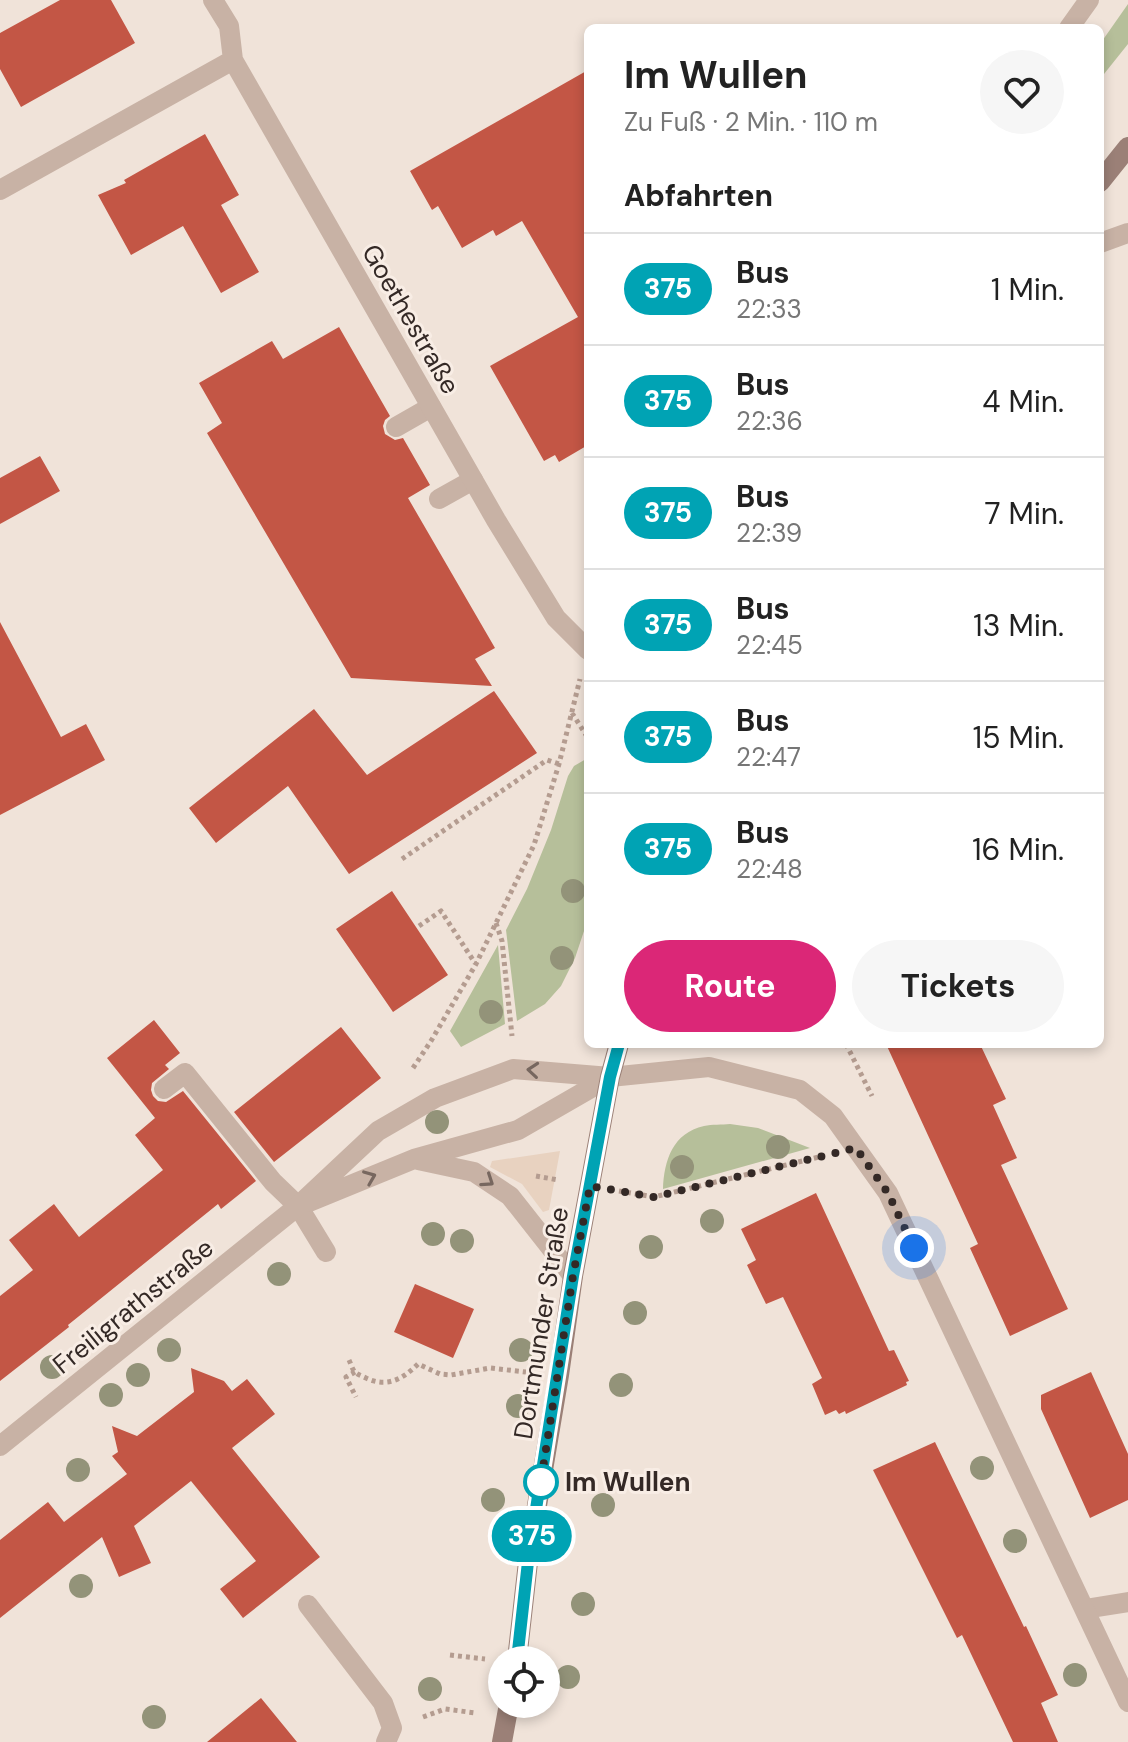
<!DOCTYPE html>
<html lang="de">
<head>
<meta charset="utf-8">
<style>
  body { margin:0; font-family:"DM Sans",sans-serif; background:#f6f6f6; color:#222; height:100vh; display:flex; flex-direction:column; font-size:30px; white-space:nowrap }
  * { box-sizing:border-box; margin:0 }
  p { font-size:26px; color:#767676 }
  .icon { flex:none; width:44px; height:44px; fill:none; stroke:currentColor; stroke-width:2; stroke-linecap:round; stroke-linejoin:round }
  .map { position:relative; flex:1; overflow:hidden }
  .sheet { position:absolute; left:584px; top:24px; width:520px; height:1024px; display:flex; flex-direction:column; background:#fff; border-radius:12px; box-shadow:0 4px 12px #0003 }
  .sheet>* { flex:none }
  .badge { padding:0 16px; border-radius:26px; font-size:28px; line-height:52px }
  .tools { position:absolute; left:488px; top:1646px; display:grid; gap:16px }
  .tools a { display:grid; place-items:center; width:72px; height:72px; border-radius:50%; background:#fff; box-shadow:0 4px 12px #0003; font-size:40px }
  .you { position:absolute; width:40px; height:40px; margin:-20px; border:6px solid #fff; border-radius:50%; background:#1a73e8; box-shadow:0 0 0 12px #1a73e833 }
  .map>.badge { position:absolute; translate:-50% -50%; box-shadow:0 0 0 4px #fff }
  h2 { padding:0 40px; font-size:30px; line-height:72px }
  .round { display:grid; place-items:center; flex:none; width:84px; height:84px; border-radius:42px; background:#f6f6f6 }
  .summary { display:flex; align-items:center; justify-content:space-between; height:136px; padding:0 40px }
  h1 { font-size:38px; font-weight:700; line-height:60px }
  .cta { display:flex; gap:16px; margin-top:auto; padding:16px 40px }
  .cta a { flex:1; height:92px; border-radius:48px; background:#db2777; color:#fff; font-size:32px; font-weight:700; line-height:92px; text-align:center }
  .cta a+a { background:#f6f6f6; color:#222 }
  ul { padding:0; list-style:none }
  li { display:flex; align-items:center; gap:24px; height:112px; padding:0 40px; border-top:2px solid #e0e0e0 }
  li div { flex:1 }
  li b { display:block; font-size:30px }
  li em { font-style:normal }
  li .badge { min-width:88px; font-weight:700; text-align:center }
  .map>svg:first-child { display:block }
</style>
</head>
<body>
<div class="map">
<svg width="1128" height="1742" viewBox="0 0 1128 1742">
  <rect width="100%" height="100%" fill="#f0e3d9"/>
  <path fill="#b6bf9a" d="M 1128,4 L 1128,44 L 1100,79 L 1100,44 Z
    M 586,759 L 588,760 L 588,919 L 575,958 L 561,986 L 545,1004 L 517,1021 L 506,930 L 527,889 L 551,830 L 568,776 L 574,766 Z
    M 498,945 L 505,1024 L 461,1047 L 450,1031 Z
    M 730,1124 L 758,1128 L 810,1148 L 663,1189 C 664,1160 673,1133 704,1126 C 712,1124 722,1125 730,1124 Z"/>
  <path fill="#e8d2c0" d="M 560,1151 L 549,1210 L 543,1212 L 522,1184 L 490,1167 L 492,1161 Z"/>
  <path fill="#c35645" d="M 60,0 L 111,0 L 135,43 L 21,107 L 0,69 L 0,33 Z
    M 588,70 L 588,445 L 559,462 L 555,455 L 544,461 L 490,366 L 578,317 L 522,221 L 496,236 L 493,230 L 462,248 L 438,206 L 432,210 L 410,171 Z
    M 205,134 L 239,195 L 221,205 L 259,272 L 221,293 L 183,226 L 131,255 L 98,195 L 126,183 L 124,180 Z
    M 339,327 L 390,416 L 385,420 L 383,426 L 385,434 L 395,440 L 403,438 L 430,485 L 408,498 L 495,648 L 475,659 L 492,686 L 351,678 L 207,433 L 222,423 L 199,383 L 272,341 L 283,359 Z
    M 40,456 L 60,491 L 0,524 L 0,478 Z
    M 0,622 L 61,737 L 86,724 L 105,760 L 0,815 Z
    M 494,691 L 537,753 L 349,874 L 288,786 L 216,843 L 189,808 L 314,709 L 367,775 Z
    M 392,891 L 448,975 L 393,1012 L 336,929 Z
    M 154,1020 L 180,1053 L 165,1065 L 169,1069 L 152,1083 L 151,1090 L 153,1096 L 158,1101 L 166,1102 L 183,1091 L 256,1181 L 221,1209 L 218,1204 L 68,1325 L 69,1327 L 0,1381 L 0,1296 L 33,1270 L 9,1240 L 54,1204 L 79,1237 L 163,1170 L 135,1135 L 155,1118 L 107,1058 Z
    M 341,1027 L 381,1078 L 274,1162 L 234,1112 Z
    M 886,1044 L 980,1044 L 1006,1099 L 993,1105 L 1017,1158 L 1001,1165 L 1068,1309 L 1010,1336 L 970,1248 L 978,1244 Z
    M 816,1193 L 889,1351 L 894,1350 L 909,1381 L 906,1382 L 907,1385 L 846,1414 L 845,1411 L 839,1414 L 836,1410 L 825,1415 L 812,1384 L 822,1378 L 783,1297 L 766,1304 L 747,1265 L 756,1260 L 741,1229 Z
    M 415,1284 L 474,1309 L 453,1358 L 394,1332 Z
    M 191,1368 L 224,1381 L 232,1391 L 247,1379 L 275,1414 L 232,1448 L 320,1557 L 243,1618 L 220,1589 L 256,1561 L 191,1481 L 134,1526 L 151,1563 L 119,1577 L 102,1537 L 0,1618 L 0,1540 L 48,1502 L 64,1522 L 127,1474 L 112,1456 L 118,1452 L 112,1426 L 137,1436 L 194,1392 Z
    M 1091,1372 L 1128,1454 L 1128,1500 L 1090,1518 L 1041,1409 L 1041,1395 Z
    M 935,1442 L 1024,1627 L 1026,1626 L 1058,1695 L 1041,1703 L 1058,1742 L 1013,1742 L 962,1635 L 957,1638 L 873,1470 Z
    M 261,1698 L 297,1742 L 207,1742 Z"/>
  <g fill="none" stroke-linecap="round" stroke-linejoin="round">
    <path stroke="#b49c90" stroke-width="5" stroke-dasharray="4 4" stroke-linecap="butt" d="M 572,713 L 588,738
      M 402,859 L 547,760 L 559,764
      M 496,923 L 502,941 L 512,1036
      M 419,926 L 441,911 L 475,963
      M 846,1044 L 872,1096
      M 413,1068 L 431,1041 L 476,964 L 534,845 L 559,764 L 580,679
      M 536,1176 L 558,1180
      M 619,1191 L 654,1197 L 823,1156
      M 349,1360 C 351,1364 352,1369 355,1372 C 358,1375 362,1376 366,1378 C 387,1388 403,1379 418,1364 L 440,1374 L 451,1375 L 490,1368 L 526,1372
      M 355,1372 L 346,1377 L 356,1397
      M 450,1655 L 485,1659
      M 423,1717 L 445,1709 L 476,1713"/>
    <path stroke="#c8b2a5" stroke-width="20" d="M 396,427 L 431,407
      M 439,499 L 473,480
      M 164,1089 L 185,1073 L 273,1182 L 298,1206 L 326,1252
      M 1085,1609 L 1128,1602"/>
    <path stroke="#c8b2a5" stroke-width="20" d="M 213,0 L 229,26 L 233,60 L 496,520 L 556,618 L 588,650
      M 1069,28 L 1089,0
      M 0,190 L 233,60
      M 1100,243 L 1128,233
      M 418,1160 L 474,1172 L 510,1196 L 573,1276
      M 309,1202 L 414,1159 L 518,1130 L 610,1077
      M 0,1446 L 298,1206 L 378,1131 L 435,1098 L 513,1069 L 610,1077 L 709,1067 L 800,1090 L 833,1116 L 888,1193 L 1128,1702
      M 308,1605 L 383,1703 L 392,1728 L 386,1742"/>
    <path stroke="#9b8077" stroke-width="20" d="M 1100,182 L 1128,147
      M 517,1660 L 529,1553 L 559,1375 L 573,1276 L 610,1077 L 619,1044
      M 502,1742 L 509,1704"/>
  </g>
  <g fill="#939379">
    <circle cx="573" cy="891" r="12"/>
    <circle cx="562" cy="958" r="12"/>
    <circle cx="491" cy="1012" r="12"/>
    <circle cx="437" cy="1122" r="12"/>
    <circle cx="778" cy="1147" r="12"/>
    <circle cx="682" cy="1167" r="12"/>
    <circle cx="712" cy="1221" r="12"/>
    <circle cx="433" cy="1234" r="12"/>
    <circle cx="462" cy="1241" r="12"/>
    <circle cx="651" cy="1247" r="12"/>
    <circle cx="279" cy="1274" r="12"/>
    <circle cx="635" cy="1313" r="12"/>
    <circle cx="169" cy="1350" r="12"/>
    <circle cx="521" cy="1350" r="12"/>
    <circle cx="52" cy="1367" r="12"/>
    <circle cx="138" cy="1375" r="12"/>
    <circle cx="621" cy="1385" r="12"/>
    <circle cx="111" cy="1395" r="12"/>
    <circle cx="518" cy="1406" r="12"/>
    <circle cx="982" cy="1468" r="12"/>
    <circle cx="78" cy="1470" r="12"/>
    <circle cx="493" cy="1500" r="12"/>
    <circle cx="603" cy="1505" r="12"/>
    <circle cx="1015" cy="1541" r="12"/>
    <circle cx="81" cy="1586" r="12"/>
    <circle cx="583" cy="1604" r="12"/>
    <circle cx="1075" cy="1675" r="12"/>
    <circle cx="568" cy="1677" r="12"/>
    <circle cx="430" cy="1689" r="12"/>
    <circle cx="154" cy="1717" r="12"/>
  </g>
  <defs><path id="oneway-chevron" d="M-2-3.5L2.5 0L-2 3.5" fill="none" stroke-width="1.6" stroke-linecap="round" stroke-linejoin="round" transform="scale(2)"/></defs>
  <g stroke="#77675f">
    <use href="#oneway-chevron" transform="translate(533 1070) rotate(-175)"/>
    <use href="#oneway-chevron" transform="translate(370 1177) rotate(-22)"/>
    <use href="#oneway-chevron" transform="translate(488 1181) rotate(34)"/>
  </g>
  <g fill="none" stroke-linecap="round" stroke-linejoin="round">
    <g stroke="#fff" stroke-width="18">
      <path id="line" d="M 517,1660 L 529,1553 L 573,1276 L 610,1077 L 619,1044"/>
    </g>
    <use href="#line" stroke="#00a3b4" stroke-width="12"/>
    <path stroke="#342926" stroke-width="8" stroke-dasharray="0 14.4" d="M 541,1482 L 539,1494 L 573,1276 L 590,1186 L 654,1197 L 856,1148 L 888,1193 L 914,1248"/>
  </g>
  <circle fill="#fff" stroke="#00a3b4" stroke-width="4" cx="541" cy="1482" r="16"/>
  <g text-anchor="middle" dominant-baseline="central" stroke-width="6" stroke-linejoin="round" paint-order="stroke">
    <g font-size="26" fill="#342926" stroke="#f8ede5">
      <text transform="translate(411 319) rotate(60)">Goethestraße</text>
      <text transform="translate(133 1306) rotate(-39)">Freiligrathstraße</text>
      <text transform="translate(541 1323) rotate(-81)">Dortmunder Straße</text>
    </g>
    <g font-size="26" font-weight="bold" fill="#342926" stroke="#f8ede5" text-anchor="start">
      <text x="565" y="1482">Im Wullen</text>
    </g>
  </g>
</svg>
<div class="tools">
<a><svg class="icon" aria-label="locate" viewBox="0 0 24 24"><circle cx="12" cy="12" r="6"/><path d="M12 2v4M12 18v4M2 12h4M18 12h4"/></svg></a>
</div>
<div class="you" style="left:914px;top:1248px"></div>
<b class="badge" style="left:532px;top:1536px;background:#00a3b4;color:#fff">375</b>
<section class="sheet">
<div class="summary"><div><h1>Im Wullen</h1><p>Zu Fuß · 2 Min. · 110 m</p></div><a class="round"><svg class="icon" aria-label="heart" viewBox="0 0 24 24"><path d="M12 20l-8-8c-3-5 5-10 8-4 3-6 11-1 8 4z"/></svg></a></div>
<h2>Abfahrten</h2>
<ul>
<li><span class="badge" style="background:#00a3b4;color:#fff">375</span><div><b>Bus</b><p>22:33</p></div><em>1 Min.</em></li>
<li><span class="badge" style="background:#00a3b4;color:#fff">375</span><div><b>Bus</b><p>22:36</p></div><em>4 Min.</em></li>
<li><span class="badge" style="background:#00a3b4;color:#fff">375</span><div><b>Bus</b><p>22:39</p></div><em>7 Min.</em></li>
<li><span class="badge" style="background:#00a3b4;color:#fff">375</span><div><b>Bus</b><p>22:45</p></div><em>13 Min.</em></li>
<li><span class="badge" style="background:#00a3b4;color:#fff">375</span><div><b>Bus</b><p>22:47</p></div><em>15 Min.</em></li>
<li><span class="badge" style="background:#00a3b4;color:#fff">375</span><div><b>Bus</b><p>22:48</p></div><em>16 Min.</em></li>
</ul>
<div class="cta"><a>Route</a><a>Tickets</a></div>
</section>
</div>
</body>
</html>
